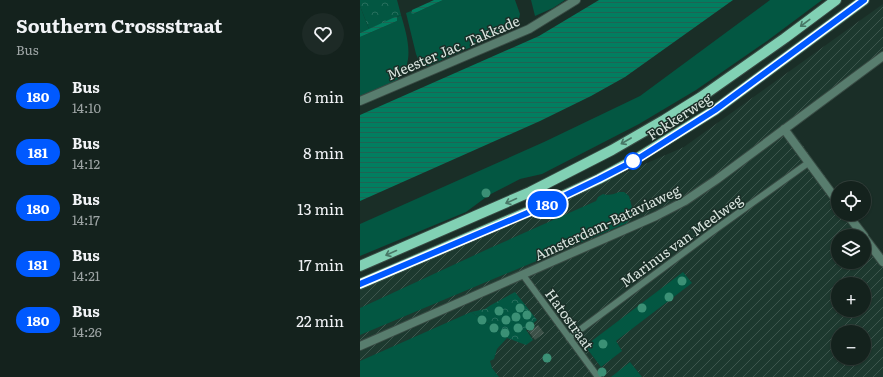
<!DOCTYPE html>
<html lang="en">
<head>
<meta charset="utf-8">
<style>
  body { margin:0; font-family:Literata,serif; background:#1d2a26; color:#f1f3f6; height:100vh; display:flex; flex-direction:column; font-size:15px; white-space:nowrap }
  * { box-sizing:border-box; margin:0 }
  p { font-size:13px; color:#9da4a4 }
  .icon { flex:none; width:22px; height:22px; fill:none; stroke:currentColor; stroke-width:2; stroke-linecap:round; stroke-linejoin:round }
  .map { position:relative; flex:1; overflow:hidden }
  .sheet { display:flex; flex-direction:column; background:#14221d; width:360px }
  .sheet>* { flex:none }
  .badge { padding:0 8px; border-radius:13px; font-size:14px; line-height:26px }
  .controls { position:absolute; left:471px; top:181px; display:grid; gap:8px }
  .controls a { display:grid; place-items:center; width:40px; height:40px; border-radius:50%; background:#14221d; box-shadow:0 1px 3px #0004,0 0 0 1px #333f3b; font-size:20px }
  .map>.badge { position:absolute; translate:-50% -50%; box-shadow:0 0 0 2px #fff }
  .round { display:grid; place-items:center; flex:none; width:42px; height:42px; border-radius:21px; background:#1d2a26 }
  .headline { display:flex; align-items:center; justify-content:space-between; height:68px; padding:0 16px }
  h1 { font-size:19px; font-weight:700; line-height:30px }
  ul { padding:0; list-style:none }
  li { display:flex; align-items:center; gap:12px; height:56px; padding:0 16px }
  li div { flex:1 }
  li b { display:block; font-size:15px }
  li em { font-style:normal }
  li .badge { min-width:44px; font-weight:700; text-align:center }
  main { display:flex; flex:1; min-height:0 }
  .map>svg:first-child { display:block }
</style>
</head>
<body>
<main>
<section class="sheet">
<div class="headline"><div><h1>Southern Crossstraat</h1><p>Bus</p></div><a class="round"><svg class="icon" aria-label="heart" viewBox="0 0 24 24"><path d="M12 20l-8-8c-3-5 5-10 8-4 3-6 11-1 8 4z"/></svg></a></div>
<ul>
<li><span class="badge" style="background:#0059ff;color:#fff">180</span><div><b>Bus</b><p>14:10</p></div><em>6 min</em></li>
<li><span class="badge" style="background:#0059ff;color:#fff">181</span><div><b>Bus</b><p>14:12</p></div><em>8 min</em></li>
<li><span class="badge" style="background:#0059ff;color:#fff">180</span><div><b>Bus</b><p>14:17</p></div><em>13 min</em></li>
<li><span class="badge" style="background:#0059ff;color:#fff">181</span><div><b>Bus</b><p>14:21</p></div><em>17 min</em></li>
<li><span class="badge" style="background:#0059ff;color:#fff">180</span><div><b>Bus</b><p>14:26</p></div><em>22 min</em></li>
</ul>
</section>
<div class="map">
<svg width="523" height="377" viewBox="0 0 523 377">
  <defs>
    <pattern id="industrial-furrows" width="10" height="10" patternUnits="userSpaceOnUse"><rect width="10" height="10" fill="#1d392f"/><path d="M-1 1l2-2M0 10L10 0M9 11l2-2" fill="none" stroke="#3d564d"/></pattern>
    <pattern id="forest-crowns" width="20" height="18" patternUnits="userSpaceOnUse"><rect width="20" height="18" fill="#035742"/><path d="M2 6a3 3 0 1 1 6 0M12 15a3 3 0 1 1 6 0" fill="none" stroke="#276f5d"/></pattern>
    <pattern id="water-rules" width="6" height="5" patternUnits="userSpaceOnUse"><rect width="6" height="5" fill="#027e60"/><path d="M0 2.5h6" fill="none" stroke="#1e6453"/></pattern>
    <pattern id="building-hatch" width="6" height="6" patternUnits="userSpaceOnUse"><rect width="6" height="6" fill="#3c5148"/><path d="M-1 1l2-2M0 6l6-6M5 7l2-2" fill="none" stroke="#586a62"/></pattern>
  </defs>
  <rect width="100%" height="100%" fill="#1a2e27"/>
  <path fill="url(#industrial-furrows)" fill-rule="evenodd" d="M 523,4 L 523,51 L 426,122 L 478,194 L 478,214 L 493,214 L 523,256 L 523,377 L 0,377 L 0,288 L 324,147 ZM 478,236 L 504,236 L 504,262 L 478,262 ZM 478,284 L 504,284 L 504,310 L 478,310 ZM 478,332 L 504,332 L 504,358 L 478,358 Z"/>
  <path fill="#035742" d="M 83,0 L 155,0 L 160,14 L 157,27 L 68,66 L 63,66 L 59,61 L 56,54 L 46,13 L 51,11 L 51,12 L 53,14 Z
    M 171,0 L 205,0 L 193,8 L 175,16 Z
    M 410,0 L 462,0 L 407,41 L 336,90 L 279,124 L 182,174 L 160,179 L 129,195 L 106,212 L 0,256 L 0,224 L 184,142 L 280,96 Z
    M 0,6 L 9,29 L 0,33 Z
    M 41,15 C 47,35 56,64 37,80 C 26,88 12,92 0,97 L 0,37 L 37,21 L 37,17 Z
    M 259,192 L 264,192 L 269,196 L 273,211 L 267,223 L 0,335 L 0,308 L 130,248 L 236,201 L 238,197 L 243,194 C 249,196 254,194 259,192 Z
    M 323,272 L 332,283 L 256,341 L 262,351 L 241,367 L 225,346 Z
    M 111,312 L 138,330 L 147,338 L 137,349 L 134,359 L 130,361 L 132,368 L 139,377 L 0,377 L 0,361 Z
    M 270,362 L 282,377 L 251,377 Z"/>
  <path fill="url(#forest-crowns)" d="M 0,0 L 37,0 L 41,15 L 9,29 L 0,6 Z
    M 155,292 L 177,320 L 166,330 L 173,340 L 166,345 L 147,338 L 138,330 L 111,312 L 125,309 L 131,305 Z"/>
  <path fill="url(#water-rules)" d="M 74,0 L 83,0 L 53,14 L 51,13 L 52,10 Z
    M 239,0 L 373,0 L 265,77 L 231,96 L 180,121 L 0,201 L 0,115 L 179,36 Z
    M 35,17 L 37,17 L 37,21 L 0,37 L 0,33 Z"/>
  <path fill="url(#building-hatch)" d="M 178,325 L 184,333 L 175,340 L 169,332 Z"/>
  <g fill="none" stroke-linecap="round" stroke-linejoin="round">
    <g stroke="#394b44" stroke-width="8">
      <path id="lane" d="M 163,275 L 238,377
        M 209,338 L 349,234 L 448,163"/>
    </g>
    <g stroke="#394b44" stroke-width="10">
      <path id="street" d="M 0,101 L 169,29 L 216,0
        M 424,129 L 478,202
        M 487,214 L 504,236
        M 504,237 L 523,262
        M 0,346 L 296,216 L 325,201 L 356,180 L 523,56"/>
    </g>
    <g stroke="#394b44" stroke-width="12">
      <path id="primary" d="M 0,266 L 170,192 L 252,150 L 304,120 L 341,97 L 425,38 L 476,0
        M 0,284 L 179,207 L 239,179 L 276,159 L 355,110 L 504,0"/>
    </g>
    <use href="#lane" stroke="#587d6e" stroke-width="6"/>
    <use href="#street" stroke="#587d6e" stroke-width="8"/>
    <use href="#primary" stroke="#81d1b4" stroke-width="10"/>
  </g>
  <g fill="#3b9075">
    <circle cx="126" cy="193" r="4.5"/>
    <circle cx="322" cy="281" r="4.5"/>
    <circle cx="309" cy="297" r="4.5"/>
    <circle cx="160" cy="308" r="4.5"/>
    <circle cx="282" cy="308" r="4.5"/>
    <circle cx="139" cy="311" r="4.5"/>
    <circle cx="167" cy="315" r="4.5"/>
    <circle cx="156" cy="317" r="4.5"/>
    <circle cx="122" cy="320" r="4.5"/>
    <circle cx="146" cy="320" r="4.5"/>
    <circle cx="170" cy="326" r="4.5"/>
    <circle cx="134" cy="328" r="4.5"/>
    <circle cx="158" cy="328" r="4.5"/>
    <circle cx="145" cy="333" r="4.5"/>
    <circle cx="243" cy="344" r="4.5"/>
    <circle cx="187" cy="358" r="4.5"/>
    <circle cx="242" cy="372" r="4.5"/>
  </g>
  <defs><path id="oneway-shaft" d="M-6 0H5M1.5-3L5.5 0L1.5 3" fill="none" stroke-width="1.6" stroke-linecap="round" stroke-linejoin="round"/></defs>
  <g stroke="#487766">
    <use href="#oneway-shaft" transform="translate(445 23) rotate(143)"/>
    <use href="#oneway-shaft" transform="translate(266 141) rotate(150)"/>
    <use href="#oneway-shaft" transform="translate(151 201) rotate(156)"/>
    <use href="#oneway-shaft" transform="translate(31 253) rotate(156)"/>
  </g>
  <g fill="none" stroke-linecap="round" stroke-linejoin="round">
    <g stroke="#fff" stroke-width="9">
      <path id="line" d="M 0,284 L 179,208 L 239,179 L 276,160 L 355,110 L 504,0"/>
    </g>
    <use href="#line" stroke="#0059ff" stroke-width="6"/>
  </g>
  <circle fill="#fff" stroke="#0059ff" stroke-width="2" cx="273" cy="161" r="8"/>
  <g text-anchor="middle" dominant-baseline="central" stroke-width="3" stroke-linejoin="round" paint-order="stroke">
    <g font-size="14" fill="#d9e5df" stroke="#1a2e27">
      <text transform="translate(93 47) rotate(-23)">Meester Jac. Takkade</text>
      <text transform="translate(319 116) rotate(-33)">Fokkerweg</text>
      <text transform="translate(247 222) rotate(-25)">Amsterdam-Bataviaweg</text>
      <text transform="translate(321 240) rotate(-36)">Marinus van Meelweg</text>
      <text transform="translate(210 319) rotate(54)">Hatostraat</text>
    </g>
  </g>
</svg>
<div class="controls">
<a><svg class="icon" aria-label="locate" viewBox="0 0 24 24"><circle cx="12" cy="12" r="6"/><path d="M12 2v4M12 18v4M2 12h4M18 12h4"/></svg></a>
<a><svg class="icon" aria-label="layers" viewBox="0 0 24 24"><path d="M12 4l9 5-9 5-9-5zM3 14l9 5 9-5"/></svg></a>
<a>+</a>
<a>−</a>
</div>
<b class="badge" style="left:187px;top:204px;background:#0059ff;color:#fff">180</b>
</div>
</main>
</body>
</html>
